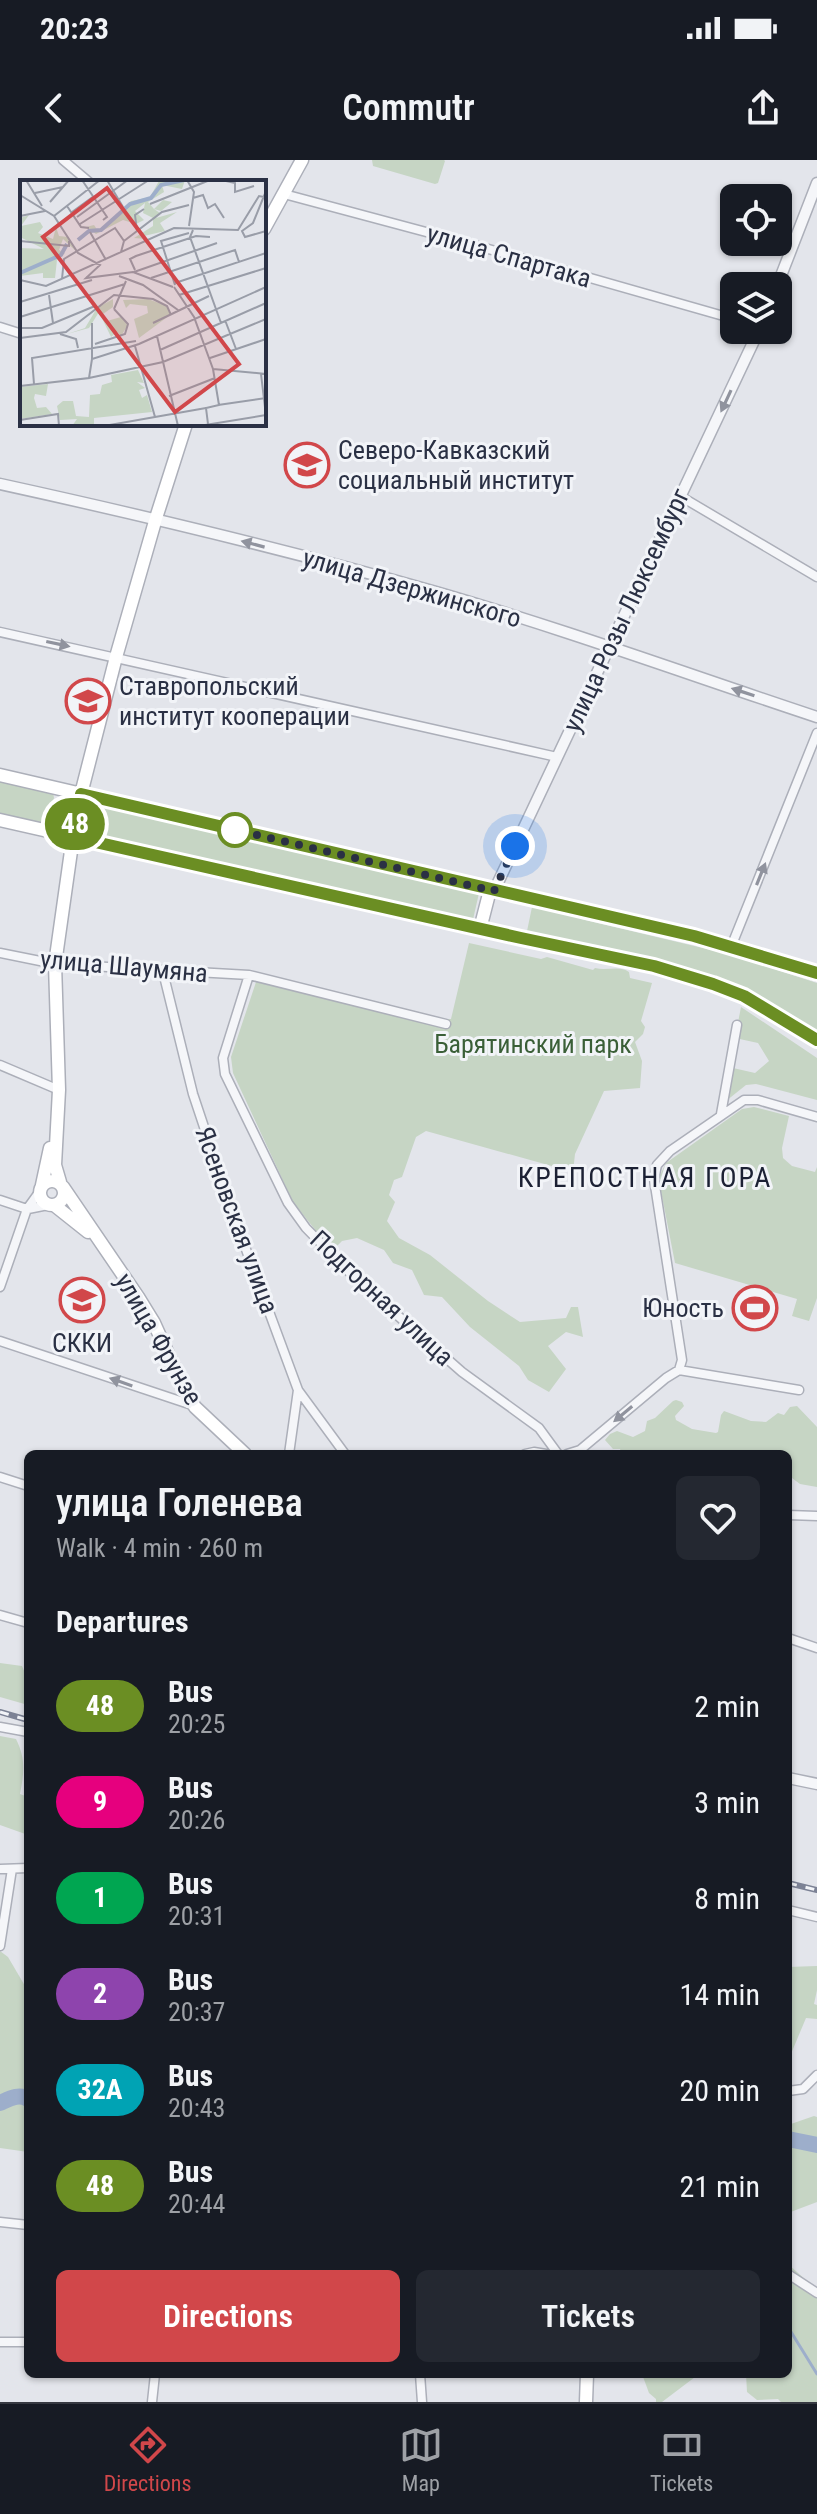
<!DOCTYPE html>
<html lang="en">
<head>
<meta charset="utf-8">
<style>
  body { margin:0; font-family:"Roboto Condensed",sans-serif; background:#242831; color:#f1f3f6; height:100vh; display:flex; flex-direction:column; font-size:30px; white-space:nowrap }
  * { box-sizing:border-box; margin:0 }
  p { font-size:26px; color:#9ea1a6 }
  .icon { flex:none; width:44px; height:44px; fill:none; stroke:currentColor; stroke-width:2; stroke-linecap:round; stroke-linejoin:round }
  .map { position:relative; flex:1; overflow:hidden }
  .details { position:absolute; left:24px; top:1290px; width:768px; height:928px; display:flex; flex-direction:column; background:#171b24; border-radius:12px; box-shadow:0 2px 6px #0004 }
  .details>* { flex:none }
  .badge { padding:0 16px; border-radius:26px; font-size:28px; line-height:52px }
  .buttons { position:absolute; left:720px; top:24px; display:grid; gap:16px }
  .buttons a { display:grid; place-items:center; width:72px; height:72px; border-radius:12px; background:#171b24; box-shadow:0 2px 6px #0004; font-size:40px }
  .you { position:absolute; width:40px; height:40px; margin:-20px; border:6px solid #fff; border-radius:50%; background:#1a73e8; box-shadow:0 0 0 12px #1a73e833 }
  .map>.badge { position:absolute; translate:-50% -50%; box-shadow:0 0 0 4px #fff }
  h2 { padding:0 32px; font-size:30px; line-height:72px }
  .round { display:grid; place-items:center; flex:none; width:84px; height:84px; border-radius:12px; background:#242831 }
  .overview { display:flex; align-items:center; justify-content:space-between; height:136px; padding:0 32px }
  h1 { font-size:38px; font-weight:600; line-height:60px }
  .button { display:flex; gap:16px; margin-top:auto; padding:16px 32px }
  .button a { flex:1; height:92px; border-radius:12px; background:#d1474a; color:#fff; font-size:32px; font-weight:600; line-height:92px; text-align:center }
  .button a+a { background:#242831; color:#f1f3f6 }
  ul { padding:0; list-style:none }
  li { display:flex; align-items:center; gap:24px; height:96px; padding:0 32px }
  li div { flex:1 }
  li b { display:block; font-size:30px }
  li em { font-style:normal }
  li .badge { min-width:88px; font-weight:700; text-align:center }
  .status { display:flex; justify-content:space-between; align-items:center; height:56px; padding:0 40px; background:#171b24; direction:ltr }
  .status svg { height:22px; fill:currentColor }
  header { display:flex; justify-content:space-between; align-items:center; height:104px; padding:0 32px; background:#171b24; font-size:36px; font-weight:600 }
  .tab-bar { display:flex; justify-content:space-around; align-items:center; height:112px; border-top:2px solid #363941; background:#171b24; font-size:22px; color:#9ea1a6 }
  .tab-bar a { display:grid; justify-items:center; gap:4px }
  .tab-bar .current { color:#d1474a }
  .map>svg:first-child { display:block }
</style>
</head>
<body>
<div class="status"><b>20:23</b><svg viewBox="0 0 49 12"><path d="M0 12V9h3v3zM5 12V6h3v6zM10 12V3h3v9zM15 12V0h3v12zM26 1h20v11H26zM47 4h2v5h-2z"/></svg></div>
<header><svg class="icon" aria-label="back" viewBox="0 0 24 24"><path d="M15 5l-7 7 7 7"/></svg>Commutr<svg class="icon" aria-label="share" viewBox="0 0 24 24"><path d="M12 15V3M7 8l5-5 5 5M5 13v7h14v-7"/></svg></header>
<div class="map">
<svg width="817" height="2242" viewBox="0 0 817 2242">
  <rect width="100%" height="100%" fill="#e3e5eb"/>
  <path fill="#c6d5c4" d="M 372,0 L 444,0 L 445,1 L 438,23 L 435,24 L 373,6 Z
    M 0,620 L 53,632 L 54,638 L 49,654 L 53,667 L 0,664 Z
    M 95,644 L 175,662 L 196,665 L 199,668 L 479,733 L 472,764 L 88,675 Z
    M 538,746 C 552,747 571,750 581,759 L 728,794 L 817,823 L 817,875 L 758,839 L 526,776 L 532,747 Z
    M 469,783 L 541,799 L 547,797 L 593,810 L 595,808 C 607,811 620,805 629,812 L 630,818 L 652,823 L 641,861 L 645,867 L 643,874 L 635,882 L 642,901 L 640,928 L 604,931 L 575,994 L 573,1012 L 426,971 L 416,977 L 402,1017 L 394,1020 L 389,1035 L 395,1042 L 387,1061 L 399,1078 L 430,1095 L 488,1141 L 520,1162 L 566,1158 L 571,1147 L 578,1147 L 583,1177 L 566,1172 L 548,1186 L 566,1209 L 549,1232 L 528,1220 L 519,1206 L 470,1167 L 442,1137 L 424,1135 L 412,1110 L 393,1103 L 384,1090 L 357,1078 L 342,1081 L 332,1091 L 293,1042 L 233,913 L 231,897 L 256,822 L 415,861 L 421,859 L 451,859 Z
    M 741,847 L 817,898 L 817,940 L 756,924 L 746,925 L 726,941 L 733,908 L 755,913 L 769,901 L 758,883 L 735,878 Z
    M 754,947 L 789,956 L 782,988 L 783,998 L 792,1006 L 815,1012 L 817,1007 L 817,1138 L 809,1161 L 792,1156 L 797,1139 L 675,1103 L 660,1026 L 660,1015 L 666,1003 L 742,949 Z
    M 676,1240 L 682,1242 L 684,1246 L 675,1256 L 676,1260 L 692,1269 L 716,1273 L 718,1272 L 721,1255 L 724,1251 L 751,1261 L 766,1262 L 778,1253 L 784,1255 L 790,1247 L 797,1246 L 817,1267 L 817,1327 L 800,1324 L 788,1315 L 788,1294 L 672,1294 L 653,1290 L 648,1294 L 622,1294 L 620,1289 L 613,1289 L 605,1280 L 610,1274 L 617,1271 L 633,1277 L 645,1271 L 647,1261 L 655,1258 L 673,1241 Z
    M 0,1503 L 22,1506 L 28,1520 L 28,1545 L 0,1537 Z
    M 0,1576 L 16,1579 C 26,1599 24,1613 20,1634 L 28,1637 L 28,1675 L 0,1665 Z
    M 0,1791 L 8,1797 L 28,1831 L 28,1992 L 0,1988 Z
    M 817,1806 L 817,1830 L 814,1844 L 817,1845 L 817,1859 L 806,1858 L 788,1901 L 788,1807 Z
    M 814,1956 L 817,1957 L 817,2042 L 788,2053 L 788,1965 Z
    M 788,2104 L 817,2130 L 817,2242 L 781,2242 L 778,2239 L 757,2240 L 747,2232 L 746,2214 L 788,2214 Z
    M 642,2214 L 699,2214 L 662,2242 L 656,2242 L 656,2239 L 649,2233 Z"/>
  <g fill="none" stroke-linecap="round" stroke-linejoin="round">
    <path stroke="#9daecb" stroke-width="3" d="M 788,2167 L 817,2214"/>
    <path stroke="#9daecb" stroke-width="16" d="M 0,1943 C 9,1939 19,1933 28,1939
      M 788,1979 L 817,1985"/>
    <g stroke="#acafb9" stroke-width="11">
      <path id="minor" d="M 63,0 L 89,22
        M 284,34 L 471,84 L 734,159
        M 0,167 L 22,174
        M 680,336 L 817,417
        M 0,472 L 557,597
        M 731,787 L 817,573
        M 0,793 L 55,804 L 249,815 L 446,864
        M 163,812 L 193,934 L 234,1057 L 298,1230 L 345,1294
        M 249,815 L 223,898 L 225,914 L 288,1043 L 306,1068 L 356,1119 L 462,1212 L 539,1268 L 558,1294
        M 0,905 L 59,930
        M 721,954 L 737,865
        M 0,1040 L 27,1049
        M 28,1049 L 48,1045
        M 0,1127 L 27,1049 L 40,1031
        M 0,1181 L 195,1246
        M 679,1210 L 682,1200 L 654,1019 L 657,1005 L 670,991 L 744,940 L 758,940 L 817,957
        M 679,1210 L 799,1230
        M 289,1294 L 298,1230
        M 525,1294 L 534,1292 L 546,1294
        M 567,1294 L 580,1290 L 666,1218 L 679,1210
        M 0,1317 L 28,1326
        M 788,1355 L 817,1356
        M 0,1455 L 28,1463
        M 788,1478 L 817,1488
        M 0,1567 L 28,1572
        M 0,1709 L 28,1708
        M 788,1750 L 817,1757
        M 0,1786 L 12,1709
        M 788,1931 L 803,1929 L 817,1915
        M 0,2062 L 28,2065
        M 788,2114 L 817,2133
        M 0,2182 L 28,2182
        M 420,2214 L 422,2242
        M 152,2242 L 155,2214"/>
    </g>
    <g stroke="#acafb9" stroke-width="13">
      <path id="tertiary" d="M 777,126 L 817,23
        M 0,324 C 146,356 292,391 436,432 C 564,469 690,515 817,557
        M 494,731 L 759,170
        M 788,1618 L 817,1624"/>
    </g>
    <g stroke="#acafb9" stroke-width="15">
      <path id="secondary" d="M 264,69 L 302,0
        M 0,615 L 694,776 L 817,814
        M 0,660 L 521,778 L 654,806 L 713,824 L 744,836 L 817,880
        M 480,769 L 490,730
        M40 1033a12 12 0 1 1 24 0a12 12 0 1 1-24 0Z
        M 60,1022 L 55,1005 L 59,930 L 55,804 L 73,677 L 81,634 L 116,497 L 156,358 L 186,264
        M 42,1025 L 50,988
        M 63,1027 L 138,1137 L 154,1163 L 183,1227 L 195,1247 L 245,1294
        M 54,1045 L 88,1072
        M 586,2242 L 587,2214"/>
    </g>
    <use href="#minor" stroke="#f5f6f9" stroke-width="8"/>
    <use href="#tertiary" stroke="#f5f6f9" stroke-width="10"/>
    <use href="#secondary" stroke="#fff" stroke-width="12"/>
    <g stroke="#7c8295" stroke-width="6">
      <path id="rail" d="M 0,1552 L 28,1560
        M 788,1723 L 817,1730"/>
    </g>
    <use href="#rail" stroke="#f2f4f8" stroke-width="3" stroke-dasharray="9" stroke-linecap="butt"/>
  </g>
  <defs><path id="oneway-solid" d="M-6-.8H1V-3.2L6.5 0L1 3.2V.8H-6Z" transform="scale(2)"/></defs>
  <g fill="#90939e">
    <use href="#oneway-solid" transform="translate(726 241) rotate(115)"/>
    <use href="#oneway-solid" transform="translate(253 384) rotate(-165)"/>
    <use href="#oneway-solid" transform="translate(58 484) rotate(12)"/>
    <use href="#oneway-solid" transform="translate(743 532) rotate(-162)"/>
    <use href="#oneway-solid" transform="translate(761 714) rotate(-68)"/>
    <use href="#oneway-solid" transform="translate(121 1222) rotate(-161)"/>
    <use href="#oneway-solid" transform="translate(623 1254) rotate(140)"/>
  </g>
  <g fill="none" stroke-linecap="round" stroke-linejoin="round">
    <g stroke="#fff" stroke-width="18">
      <path id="line" d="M 817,813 L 694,776 L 81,634 L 73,677 L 521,778 L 654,806 L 713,824 L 744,836 L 817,880"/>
    </g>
    <use href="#line" stroke="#6b8e23" stroke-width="12"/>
    <path stroke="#2a3044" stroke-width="8" stroke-dasharray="0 14.4" d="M 235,670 L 232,669 L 494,731 L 515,686"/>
  </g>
  <defs>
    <g id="university-ring" transform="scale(2.3)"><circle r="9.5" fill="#f2f4f8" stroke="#d1474a" stroke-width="1.5"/><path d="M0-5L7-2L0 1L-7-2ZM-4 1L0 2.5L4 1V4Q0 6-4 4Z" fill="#d1474a"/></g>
    <g id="stadium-ring" transform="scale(2.3)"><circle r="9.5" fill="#f2f4f8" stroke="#d1474a" stroke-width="1.5"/><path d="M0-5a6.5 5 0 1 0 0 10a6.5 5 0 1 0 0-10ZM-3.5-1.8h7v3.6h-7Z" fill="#d1474a"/></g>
  </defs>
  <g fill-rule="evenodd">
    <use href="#university-ring" x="307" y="305"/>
    <use href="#university-ring" x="88" y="541"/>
    <use href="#university-ring" x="82" y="1140"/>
    <use href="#stadium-ring" x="755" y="1148"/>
  </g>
  <circle fill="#fff" stroke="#6b8e23" stroke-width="4" cx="235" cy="670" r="16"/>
  <g text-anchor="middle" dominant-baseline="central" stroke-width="6" stroke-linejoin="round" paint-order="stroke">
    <g font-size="26" fill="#2a3044" stroke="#f2f4f8">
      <text transform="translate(509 96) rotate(16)">улица Спартака</text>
      <text transform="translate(412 428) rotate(16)">улица Дзержинского</text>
      <text transform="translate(626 450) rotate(-65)">улица Розы Люксембург</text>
      <text transform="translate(124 806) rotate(5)">улица Шаумяна</text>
      <text transform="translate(237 1060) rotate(70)">Ясеновская улица</text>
      <text transform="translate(382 1138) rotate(43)">Подгорная улица</text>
      <text transform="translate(159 1179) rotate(60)">улица Фрунзе</text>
    </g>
    <g font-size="26" fill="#2a3044" stroke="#f2f4f8" text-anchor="start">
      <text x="338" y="290">Северо-Кавказский<tspan x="338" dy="30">социальный институт</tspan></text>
      <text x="119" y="526">Ставропольский<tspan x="119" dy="30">институт кооперации</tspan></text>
      <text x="724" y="1148" text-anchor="end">Юность</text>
      <text x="82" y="1183" text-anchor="middle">СККИ</text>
    </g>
    <g font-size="26" fill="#3a5f37" stroke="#f2f4f8">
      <text x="533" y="884">Барятинский парк</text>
    </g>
    <g font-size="28" letter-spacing="2" fill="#1c2134" stroke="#f2f4f8">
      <text x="645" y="1017">КРЕПОСТНАЯ ГОРА</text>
    </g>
  </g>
  <g transform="translate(20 20)">
    <rect width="246" height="246" fill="#e3e5eb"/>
    <path d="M 165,0 L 162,9 L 142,5 L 144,12 L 128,22 L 134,29 L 143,20 L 152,22 L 141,31 L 134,29 L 140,33 L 136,38 L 157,32 L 140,43 L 145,51 L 124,56 L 128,59 L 114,58 L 133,46 L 133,38 L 123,33 L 125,23 L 115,31 L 124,40 L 116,44 L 103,40 L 76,54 L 66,47 L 74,45 L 78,51 L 89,44 L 111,21 L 130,17 L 139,1 ZM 9,35 L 1,46 L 20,42 L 23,47 L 18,53 L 33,59 L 36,47 L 39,56 L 48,57 L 58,73 L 43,59 L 39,70 L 45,73 L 37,80 L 35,98 L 23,98 L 23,93 L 0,96 L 0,68 L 24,69 L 0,57 L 0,38 ZM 93,119 L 93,127 L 83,134 L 87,141 L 101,137 L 108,145 L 101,156 L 97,152 L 91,157 L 79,132 L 69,148 L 47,154 L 65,148 L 77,128 ZM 128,119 L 147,126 L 150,135 L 119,158 L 114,139 L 128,133 L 127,126 L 110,124 L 106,128 L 103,120 ZM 118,190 L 124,203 L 117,202 L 125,208 L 119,210 L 122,218 L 127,215 L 132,232 L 74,238 L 74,246 L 52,246 L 57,239 L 40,240 L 37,226 L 43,221 L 53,221 L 56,236 L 69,237 L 70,215 L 80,214 L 82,205 L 92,202 L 91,195 ZM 28,204 L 26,216 L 15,214 L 14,218 L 17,228 L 26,227 L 32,234 L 0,239 L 0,207 Z" fill="#c6d5c4"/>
    <path fill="none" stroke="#9daecb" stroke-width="4" d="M 58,60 L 69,51 L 81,50 L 110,24 L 131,18 L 141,5 L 164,0M 0,93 L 41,75 L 47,64"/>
    <path fill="none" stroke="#999da8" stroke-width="2" d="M 6,0 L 22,26M 62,0 L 87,37 L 83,40M 87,0 L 103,27M 167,0 L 174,12 L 169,46M 206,1 L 215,3 L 215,12 L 234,6M 246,11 L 233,43 L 222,51 L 225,57 L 246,51M 15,13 L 43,7M 0,15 L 34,36 L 58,73 L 80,85 L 66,98 L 113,92 L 153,107M 173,18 L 183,15 L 188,28 L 195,24 L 204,38M 30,22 L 49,0M 130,24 L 190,0M 47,26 L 61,47 L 69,48M 52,32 L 74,16M 0,36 L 25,31M 34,36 L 80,0M 57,37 L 108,0M 60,44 L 129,0M 173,50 L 170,57 L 201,143M 117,51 L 115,35 L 124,29M 70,52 L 86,80M 0,61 L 49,66 L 49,61M 104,61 L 142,32 L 169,25M 115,90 L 110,79 L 116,76 L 176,56 L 190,57M 114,92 L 197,63M 99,96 L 123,105 L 158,130M 131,98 L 215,70 L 219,82M 42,99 L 44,79 L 95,48 L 104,61 L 101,72M 0,100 L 26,106 L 154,48 L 218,50 L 239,16 L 244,17M 155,103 L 246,73M 155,105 L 141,61 L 169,53M 154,107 L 174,137 L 193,189 L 199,225 L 186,228 L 188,244M 29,115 L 33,143M 159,115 L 246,88M 0,122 L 72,100M 94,129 L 106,101M 0,137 L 105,104M 205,140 L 216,169M 72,143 L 72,179M 133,143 L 189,116M 0,148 L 22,148 L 75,126M 40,154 L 56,159 L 58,168M 137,156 L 158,246M 0,158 L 46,152 L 94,115 L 133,119 L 147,126 L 151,135M 75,164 L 105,154 L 108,144 L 94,129M 115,166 L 135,237M 140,170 L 246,123M 190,178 L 246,159M 193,189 L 246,194M 241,194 L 246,236M 69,198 L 143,182 L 246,139M 14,204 L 12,178 L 116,161M 0,206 L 69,198 L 72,179 L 119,164 L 246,107M 149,216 L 195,198M 198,225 L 246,218M 0,240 L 38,234 L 39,246M 84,246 L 186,228M 179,246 L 246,235"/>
    <path fill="#d1474a" fill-opacity="0.15" stroke="#d1474a" stroke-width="4" d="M 87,8 L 219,184 L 155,232 L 23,57 Z"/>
    <rect width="246" height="246" fill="none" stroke="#2a3044" stroke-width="4"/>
  </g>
</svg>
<div class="buttons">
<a><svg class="icon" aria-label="locate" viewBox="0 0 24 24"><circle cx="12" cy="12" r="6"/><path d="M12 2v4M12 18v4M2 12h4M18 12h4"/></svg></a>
<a><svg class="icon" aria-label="layers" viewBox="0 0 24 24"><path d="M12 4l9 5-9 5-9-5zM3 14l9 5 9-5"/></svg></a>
</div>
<div class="you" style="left:515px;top:686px"></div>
<b class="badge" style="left:75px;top:664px;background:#6b8e23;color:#fff">48</b>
<section class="details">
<div class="overview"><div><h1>улица Голенева</h1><p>Walk · 4 min · 260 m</p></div><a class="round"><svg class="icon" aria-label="heart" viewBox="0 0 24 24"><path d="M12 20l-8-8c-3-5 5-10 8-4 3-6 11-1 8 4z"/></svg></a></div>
<h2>Departures</h2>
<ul>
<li><span class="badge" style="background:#6b8e23;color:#fff">48</span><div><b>Bus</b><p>20:25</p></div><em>2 min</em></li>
<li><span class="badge" style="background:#e6007e;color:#fff">9</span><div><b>Bus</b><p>20:26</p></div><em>3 min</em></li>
<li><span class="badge" style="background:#00a651;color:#fff">1</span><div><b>Bus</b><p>20:31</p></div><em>8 min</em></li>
<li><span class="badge" style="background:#8e44ad;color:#fff">2</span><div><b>Bus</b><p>20:37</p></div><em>14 min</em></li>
<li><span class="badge" style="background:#00a3b4;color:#fff">32A</span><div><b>Bus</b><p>20:43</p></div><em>20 min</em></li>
<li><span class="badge" style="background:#6b8e23;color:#fff">48</span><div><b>Bus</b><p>20:44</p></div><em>21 min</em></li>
</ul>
<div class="button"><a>Directions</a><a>Tickets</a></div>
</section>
</div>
<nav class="tab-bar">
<a class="current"><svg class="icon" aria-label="directions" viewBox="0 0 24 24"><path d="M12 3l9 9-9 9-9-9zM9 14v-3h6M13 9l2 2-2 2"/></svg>Directions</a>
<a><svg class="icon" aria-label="map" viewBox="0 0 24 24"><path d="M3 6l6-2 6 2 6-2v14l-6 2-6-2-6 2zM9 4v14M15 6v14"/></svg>Map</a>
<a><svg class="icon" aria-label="tickets" viewBox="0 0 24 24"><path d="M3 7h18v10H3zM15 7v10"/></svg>Tickets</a>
</nav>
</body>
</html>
